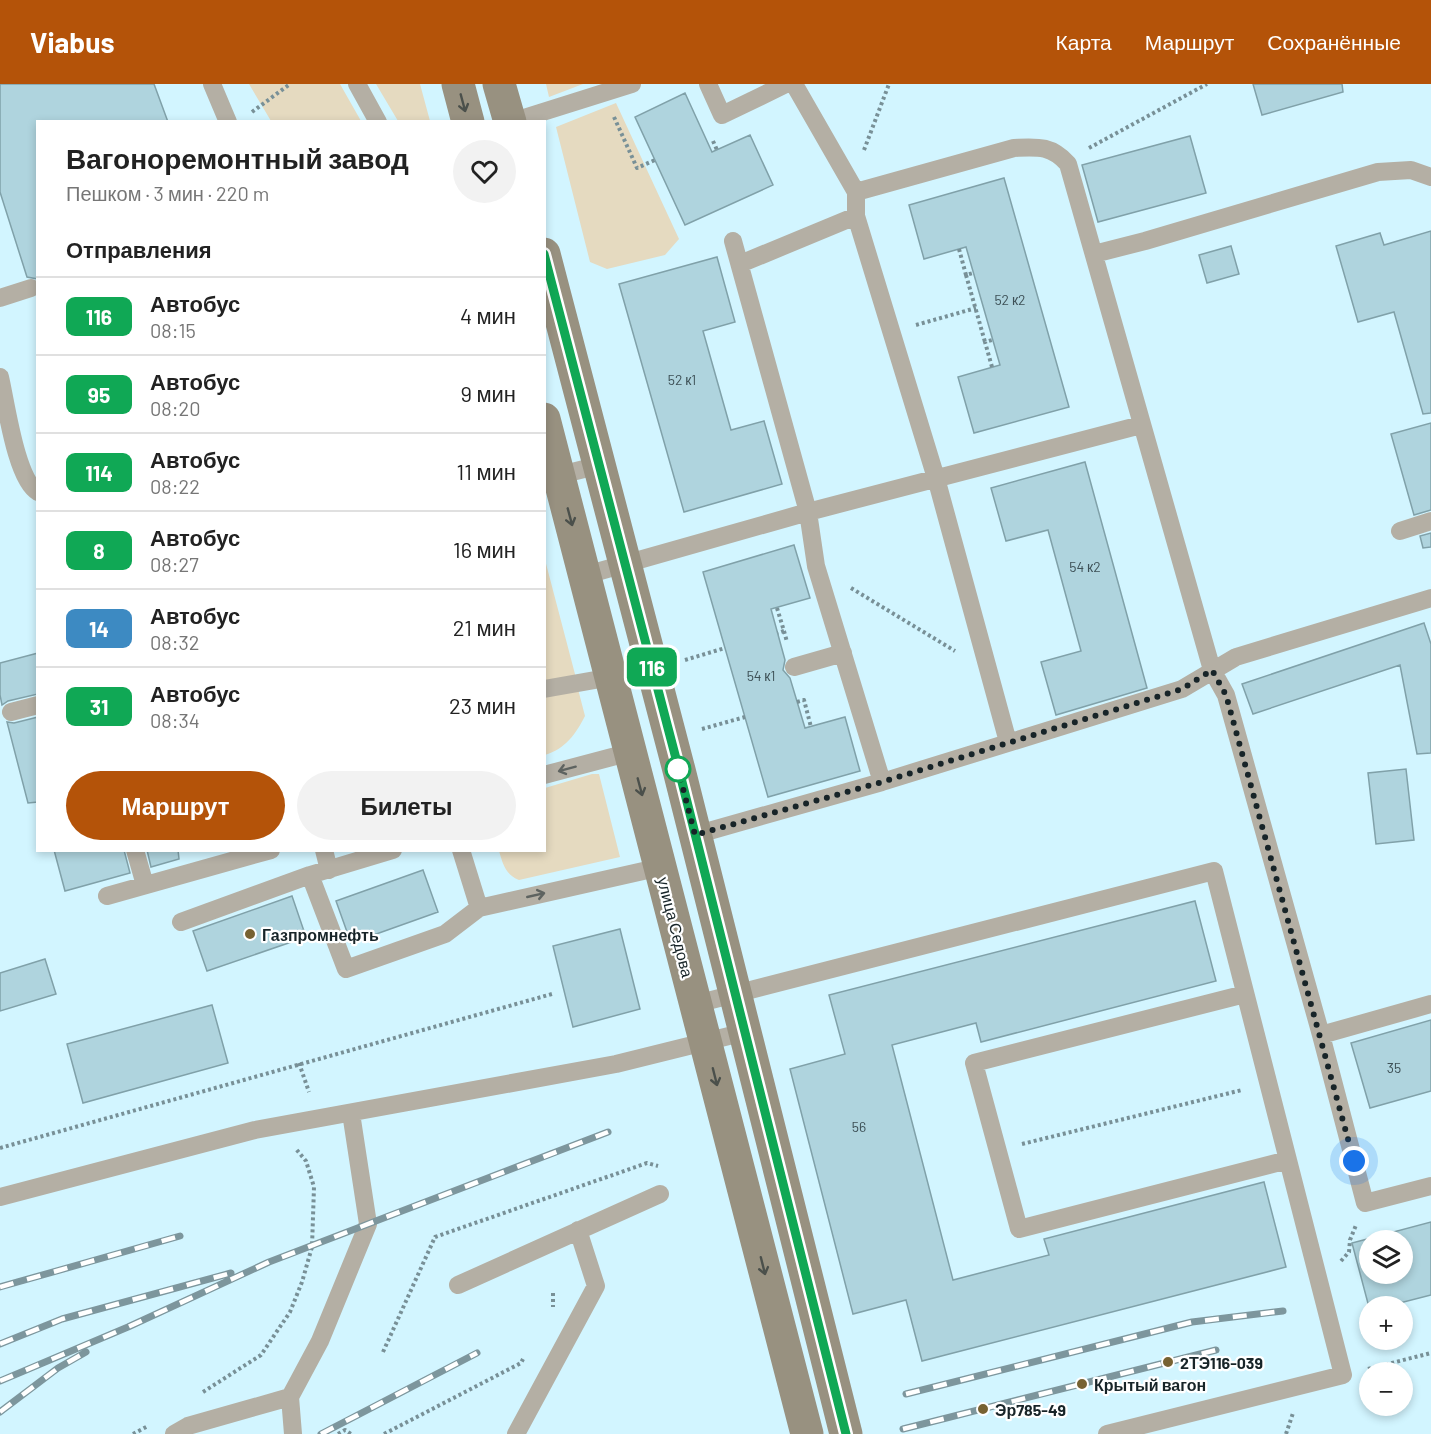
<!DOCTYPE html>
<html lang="ru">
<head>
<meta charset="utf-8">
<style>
  body { margin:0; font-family:Barlow,sans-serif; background:#f2f2f2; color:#222; height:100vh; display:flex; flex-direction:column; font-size:22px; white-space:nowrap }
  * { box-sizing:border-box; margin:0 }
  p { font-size:20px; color:#767676 }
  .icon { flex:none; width:33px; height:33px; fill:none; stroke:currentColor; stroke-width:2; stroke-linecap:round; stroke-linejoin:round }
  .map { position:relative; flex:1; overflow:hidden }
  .drawer { position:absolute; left:36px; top:36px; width:510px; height:732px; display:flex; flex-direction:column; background:#fff; border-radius:0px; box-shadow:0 3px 9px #0003 }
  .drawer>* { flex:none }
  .badge { padding:0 12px; border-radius:9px; font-size:21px; line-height:39px }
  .controls { position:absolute; left:1359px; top:1146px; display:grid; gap:12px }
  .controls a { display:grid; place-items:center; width:54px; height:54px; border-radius:50%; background:#fff; box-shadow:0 3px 9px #0003; font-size:30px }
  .you { position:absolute; width:30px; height:30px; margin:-15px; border:4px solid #fff; border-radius:50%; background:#1a73e8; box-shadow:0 0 0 9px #1a73e833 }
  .map>.badge { position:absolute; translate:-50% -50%; box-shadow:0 0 0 3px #fff }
  h2 { padding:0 30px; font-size:22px; line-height:54px }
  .round { display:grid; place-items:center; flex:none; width:63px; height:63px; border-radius:32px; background:#f2f2f2 }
  .headline { display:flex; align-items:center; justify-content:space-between; height:102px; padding:0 30px }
  h1 { font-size:28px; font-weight:600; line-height:45px }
  .cta { display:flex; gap:12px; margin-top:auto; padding:12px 30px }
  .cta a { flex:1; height:69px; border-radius:36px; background:#b45309; color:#fff; font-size:24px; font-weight:600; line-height:69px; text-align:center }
  .cta a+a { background:#f2f2f2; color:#222 }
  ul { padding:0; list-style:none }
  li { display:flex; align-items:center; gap:18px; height:78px; padding:0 30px; border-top:2px solid #e0e0e0 }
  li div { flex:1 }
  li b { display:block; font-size:22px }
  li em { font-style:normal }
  li .badge { min-width:66px; font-weight:700; text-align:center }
  header { display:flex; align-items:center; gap:36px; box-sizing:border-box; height:84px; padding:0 30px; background:#b45309; color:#fff }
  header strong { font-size:28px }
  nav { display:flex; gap:33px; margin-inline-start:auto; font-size:21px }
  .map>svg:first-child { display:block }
</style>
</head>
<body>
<header>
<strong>Viabus</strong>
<nav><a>Карта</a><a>Маршрут</a><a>Сохранённые</a></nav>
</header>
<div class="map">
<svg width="1431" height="1350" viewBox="0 0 1431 1350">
  <rect width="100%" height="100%" fill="#d2f5ff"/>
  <path fill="#e5dac0" d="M 249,0 L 340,0 L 361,37 L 271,37 Z
    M 376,0 L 420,0 L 430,37 L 398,37 Z
    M 546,0 L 583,0 L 549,13 Z
    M 616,19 L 679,155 L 665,171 L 607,185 L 590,178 L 556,43 Z
    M 544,472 L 576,594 L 544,600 Z
    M 578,605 L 585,632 C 576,650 565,665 545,671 L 545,611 Z
    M 592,690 L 599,690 L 620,773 L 519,796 C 505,790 503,780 499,767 L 544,766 L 545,704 Z"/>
  <path fill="#afd4de" stroke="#80a1a9" stroke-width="1.5" fill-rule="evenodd" d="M 0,0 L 154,0 L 168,38 L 38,38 L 38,195 L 27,193 L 0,108 Z
    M 1253,0 L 1342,0 L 1343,8 L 1262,31 Z
    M 685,9 L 712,68 L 750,51 L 773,101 L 685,141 L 635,33 Z
    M 1190,52 L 1206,109 L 1098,138 L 1082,81 Z
    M 1004,94 L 1069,323 L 974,349 L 958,293 L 1000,281 L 966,163 L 924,175 L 909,121 Z
    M 1431,147 L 1431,329 L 1423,330 L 1394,228 L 1358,238 L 1336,162 L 1380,149 L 1384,161 Z
    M 1231,162 L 1239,190 L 1207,199 L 1199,171 Z
    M 717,173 L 735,238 L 703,247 L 731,346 L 764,337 L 782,400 L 684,428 L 619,200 Z
    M 1431,339 L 1431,426 L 1414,431 L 1391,350 Z
    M 1085,378 L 1147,604 L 1056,631 L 1041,578 L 1081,567 L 1048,446 L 1006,457 L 991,404 Z
    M 1431,449 L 1431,463 L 1423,464 L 1420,452 Z
    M 794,461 L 810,514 L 771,525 L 785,576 L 783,586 L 790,594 L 805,644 L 845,633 L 860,687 L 768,713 L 703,488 Z
    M 1424,539 L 1431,560 L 1431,669 L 1417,670 L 1400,581 L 1253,630 L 1242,600 Z
    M 38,569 L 38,610 L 8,617 L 2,621 L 0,611 L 0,579 Z
    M 38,633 L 38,718 L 28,719 L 7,638 L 14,639 Z
    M 1406,685 L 1414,756 L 1376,760 L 1368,689 Z
    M 54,766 L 124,766 L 130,789 L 65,807 Z
    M 147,766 L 178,766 L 179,775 L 151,783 Z
    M 423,786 L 438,828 L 351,859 L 336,817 Z
    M 292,812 L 306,853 L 207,887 L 193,847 Z
    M 1195,817 L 1216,897 L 981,958 L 976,939 L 892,961 L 953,1196 L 1049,1171 L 1044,1155 L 1264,1098 L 1286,1183 L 922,1277 L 906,1216 L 853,1230 L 790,985 L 845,970 L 829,911 Z
    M 620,845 L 640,925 L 573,943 L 553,862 Z
    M 45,875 L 56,910 L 0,927 L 0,889 Z
    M 212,921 L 228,979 L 83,1019 L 67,960 Z
    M 1431,936 L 1431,1007 L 1370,1024 L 1351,959 Z
    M 1431,1138 L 1431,1211 L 1388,1222 L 1370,1222 L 1370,1227 L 1352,1159 ZM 1370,1156 L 1402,1156 L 1402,1190 L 1370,1190 Z"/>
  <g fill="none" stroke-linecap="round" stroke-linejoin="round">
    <path stroke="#789097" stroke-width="4" stroke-dasharray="3 3" stroke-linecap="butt" d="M 252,28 L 290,0
      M 614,33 L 637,84 L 655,76
      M 713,57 L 717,66
      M 1089,64 L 1207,0
      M 864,66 L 889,0
      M 959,165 L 966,191 L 973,189
      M 966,191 L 985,258
      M 916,241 L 976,224
      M 992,283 L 985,258 L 992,256
      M 851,504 L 955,567
      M 777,524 L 784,547 L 778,549
      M 784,547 L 787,558
      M 685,576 L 725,564
      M 797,618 L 804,616 L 811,643
      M 702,645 L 745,633
      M 299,979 L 309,1008
      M 1022,1060 L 1242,1006
      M 0,1064 L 552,910
      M 1341,1177 L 1349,1168 L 1350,1156 L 1356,1141
      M 553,1209 L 553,1223
      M 383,1268 L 435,1153 L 647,1079 L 658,1082
      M 1368,1285 L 1431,1269
      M 203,1308 L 261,1271 L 290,1228 L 302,1198 L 312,1163 L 314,1103 L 306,1077 L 296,1065
      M 133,1350 L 148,1342
      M 338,1350 L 345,1346 L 351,1350
      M 384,1350 L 521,1279 L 523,1275
      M 1286,1350 L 1293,1329"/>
    <path stroke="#b4afa4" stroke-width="18" d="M 212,0 L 228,38
      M 357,0 L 378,38
      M 708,0 L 722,31 L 786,0
      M 794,0 L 856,108 L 856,132 L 936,394 L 1008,658
      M 511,38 L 632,0
      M 856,108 L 1014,64 C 1037,63 1051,61 1068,80 L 1212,586 L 1226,611 L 1321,951 L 1365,1119 L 1431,1102
      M 733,157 L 808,428 L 816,482 L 882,698
      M 1094,170 L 1145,157 L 1378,88 L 1411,86 L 1431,93
      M 740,180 L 856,132
      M 0,214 L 31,204
      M 0,293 C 6,318 16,396 38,408
      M 552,393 L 600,381
      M 1400,447 L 1431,437
      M 586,491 L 808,428 L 1141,341
      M 794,583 L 843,569
      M 544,605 L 612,593
      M 11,628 L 38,621
      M 544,691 L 631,668
      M 695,751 L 882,698 L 1182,605 L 1236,573 L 1431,514
      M 135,766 L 145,801
      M 324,766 L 329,786
      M 461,766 L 479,824
      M 310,791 L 346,885 L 445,850 L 479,824 L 661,783
      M 107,812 L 271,766
      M 181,838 L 310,791 L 393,766
      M 1245,910 L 974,979 L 1019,1145 L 1288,1076
      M 696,920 L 1214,787 L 1343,1291 L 1107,1350
      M 1321,951 L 1431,920
      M 0,1113 L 255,1046 L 616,980 L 745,948
      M 458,1201 L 660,1110
      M 174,1350 L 188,1342 L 290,1313
      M 293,1350 L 290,1313 L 320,1257 L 368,1140 L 351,1029
      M 516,1350 L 596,1202 L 578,1146"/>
    <path stroke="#989180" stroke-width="33" d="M 458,0 L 468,38
      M 499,0 L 510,38
      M 544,170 L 679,686 L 846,1350
      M 544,335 L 807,1350"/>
    <g stroke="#7d969d" stroke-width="7">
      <path id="rail" d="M 0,1203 L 180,1152
        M 0,1260 L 62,1235 L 231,1189
        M 0,1297 L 128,1243 L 269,1178 L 608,1048
        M 906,1310 L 1192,1238 L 1283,1227
        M 0,1328 L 58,1284 L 86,1268
        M 903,1345 L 1216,1266
        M 321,1350 L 477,1269"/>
    </g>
    <use href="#rail" stroke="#fff" stroke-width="4.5" stroke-dasharray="14" stroke-linecap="butt"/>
  </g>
  <defs><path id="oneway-shaft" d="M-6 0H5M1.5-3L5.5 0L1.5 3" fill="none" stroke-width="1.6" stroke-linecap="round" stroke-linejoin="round" transform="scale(1.5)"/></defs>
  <g stroke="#4b504b">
    <use href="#oneway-shaft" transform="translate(463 19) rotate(75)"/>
    <use href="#oneway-shaft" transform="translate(570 433) rotate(75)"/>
    <use href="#oneway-shaft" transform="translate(640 703) rotate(75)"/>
    <use href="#oneway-shaft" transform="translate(715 993) rotate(76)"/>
    <use href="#oneway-shaft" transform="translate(763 1182) rotate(76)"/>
  </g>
  <g stroke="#5e6360">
    <use href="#oneway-shaft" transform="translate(567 685) rotate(165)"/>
    <use href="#oneway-shaft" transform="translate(536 811) rotate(-13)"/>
  </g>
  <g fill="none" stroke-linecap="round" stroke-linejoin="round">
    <g stroke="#fff" stroke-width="14">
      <path id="line" d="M 544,170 L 679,686 L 846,1350"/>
    </g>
    <use href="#line" stroke="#10a855" stroke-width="9"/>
    <path stroke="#172428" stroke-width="6" stroke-dasharray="0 10.8" d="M 678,685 L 695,751 L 882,698 L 1182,605 L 1212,586 L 1226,611 L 1354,1077"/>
  </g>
  <circle fill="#fff" stroke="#10a855" stroke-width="3" cx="678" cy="685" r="12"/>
  <g fill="#776232" stroke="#fff" stroke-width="2">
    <circle cx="250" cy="850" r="6"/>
    <circle cx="1168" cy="1278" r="6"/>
    <circle cx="1082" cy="1300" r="6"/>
    <circle cx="983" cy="1325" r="6"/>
  </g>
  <g text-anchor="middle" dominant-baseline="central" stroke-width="4.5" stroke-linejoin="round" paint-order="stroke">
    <g font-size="14" fill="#3d5056">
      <text x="1010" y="215">52 к2</text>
      <text x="682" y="295">52 к1</text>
      <text x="1085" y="482">54 к2</text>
      <text x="761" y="591">54 к1</text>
      <text x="1394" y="983">35</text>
      <text x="859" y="1042">56</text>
    </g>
    <g font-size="16" fill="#172428" stroke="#fff">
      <text transform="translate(676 843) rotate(76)">улица Седова</text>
    </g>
    <g font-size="16" font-weight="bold" fill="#172428" stroke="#fff" text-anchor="start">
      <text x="262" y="850">Газпромнефть</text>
      <text x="1180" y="1278">2ТЭ116-039</text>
      <text x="1094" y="1300">Крытый вагон</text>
      <text x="995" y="1325">Эр785-49</text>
    </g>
  </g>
</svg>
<div class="controls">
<a><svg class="icon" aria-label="layers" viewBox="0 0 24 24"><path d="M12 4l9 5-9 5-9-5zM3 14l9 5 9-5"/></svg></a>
<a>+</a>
<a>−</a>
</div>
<div class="you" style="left:1354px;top:1077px"></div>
<b class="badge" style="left:652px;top:583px;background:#10a855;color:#fff">116</b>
<section class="drawer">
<div class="headline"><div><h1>Вагоноремонтный завод</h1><p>Пешком · 3 мин · 220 m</p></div><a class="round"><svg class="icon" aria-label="heart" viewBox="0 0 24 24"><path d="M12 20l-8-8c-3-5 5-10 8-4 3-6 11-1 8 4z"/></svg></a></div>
<h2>Отправления</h2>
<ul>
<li><span class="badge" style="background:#10a855;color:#fff">116</span><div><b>Автобус</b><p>08:15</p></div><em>4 мин</em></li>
<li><span class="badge" style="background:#10a855;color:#fff">95</span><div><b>Автобус</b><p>08:20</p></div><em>9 мин</em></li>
<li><span class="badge" style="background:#10a855;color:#fff">114</span><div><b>Автобус</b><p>08:22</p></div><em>11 мин</em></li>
<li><span class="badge" style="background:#10a855;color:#fff">8</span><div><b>Автобус</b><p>08:27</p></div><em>16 мин</em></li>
<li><span class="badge" style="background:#3d8ac2;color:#fff">14</span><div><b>Автобус</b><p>08:32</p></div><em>21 мин</em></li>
<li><span class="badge" style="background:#10a855;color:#fff">31</span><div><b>Автобус</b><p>08:34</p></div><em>23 мин</em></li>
</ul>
<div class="cta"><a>Маршрут</a><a>Билеты</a></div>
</section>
</div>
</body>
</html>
